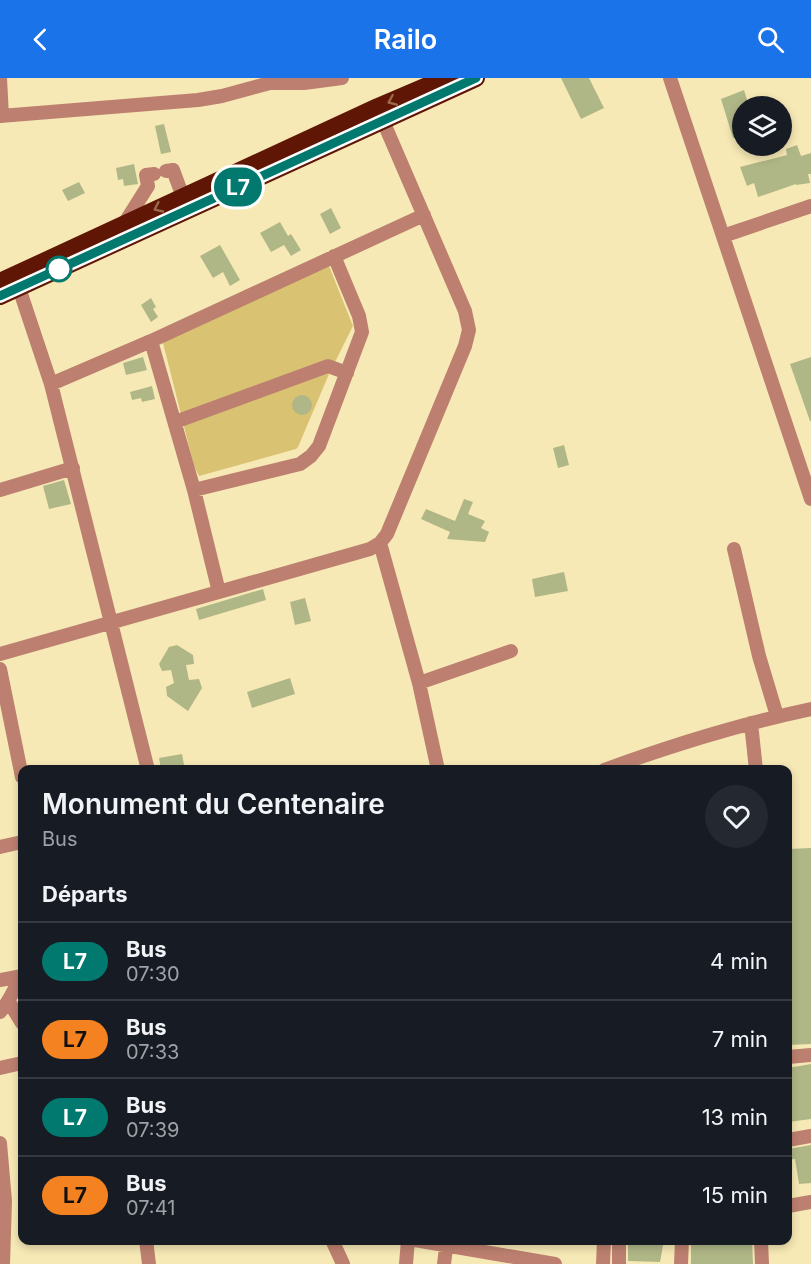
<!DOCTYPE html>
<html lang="fr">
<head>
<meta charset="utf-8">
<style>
  body { margin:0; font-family:Inter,sans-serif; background:#242831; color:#f1f3f6; height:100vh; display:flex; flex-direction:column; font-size:22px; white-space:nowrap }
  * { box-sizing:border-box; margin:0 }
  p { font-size:20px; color:#9ea1a6 }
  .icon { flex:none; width:33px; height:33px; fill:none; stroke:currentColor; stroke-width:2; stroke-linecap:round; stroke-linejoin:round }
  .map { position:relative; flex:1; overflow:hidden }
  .panel { position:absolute; left:18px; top:687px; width:774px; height:480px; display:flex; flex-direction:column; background:#171b24; border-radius:12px; box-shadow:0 3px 9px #0003 }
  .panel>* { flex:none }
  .badge { padding:0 12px; border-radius:20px; font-size:21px; line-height:39px }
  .tools { position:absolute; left:732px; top:18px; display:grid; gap:12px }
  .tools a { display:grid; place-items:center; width:60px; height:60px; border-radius:50%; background:#171b24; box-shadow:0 3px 9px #0003; font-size:30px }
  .map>.badge { position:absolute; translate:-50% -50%; box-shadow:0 0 0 3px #fff }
  h2 { padding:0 24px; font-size:22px; line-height:54px }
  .round { display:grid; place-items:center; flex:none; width:63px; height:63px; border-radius:32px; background:#242831 }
  .summary { display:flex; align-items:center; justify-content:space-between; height:102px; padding:0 24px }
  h1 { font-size:28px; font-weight:600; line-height:45px }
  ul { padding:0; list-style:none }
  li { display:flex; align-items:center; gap:18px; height:78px; padding:0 24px; border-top:2px solid #363941 }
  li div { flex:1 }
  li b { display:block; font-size:22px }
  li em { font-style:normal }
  li .badge { min-width:66px; font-weight:700; text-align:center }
  header { display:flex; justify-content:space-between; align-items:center; height:78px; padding:0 24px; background:#1a73e8; color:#fff; font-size:27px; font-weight:600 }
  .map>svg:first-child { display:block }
</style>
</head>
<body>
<header><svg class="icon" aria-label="back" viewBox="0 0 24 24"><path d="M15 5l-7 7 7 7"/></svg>Railo<svg class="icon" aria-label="search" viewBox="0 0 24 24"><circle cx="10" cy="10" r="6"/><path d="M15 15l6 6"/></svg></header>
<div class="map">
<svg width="811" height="1186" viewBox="0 0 811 1186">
  <rect width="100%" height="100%" fill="#f7e9b5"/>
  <path fill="#d9c372" d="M 329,188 L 353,248 L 329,296 L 298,369 L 296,371 L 199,398 L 194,388 L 163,265 L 165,262 Z"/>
  <path fill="#b0b786" d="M 561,0 L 589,0 L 604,30 L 581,41 Z
    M 744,12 L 749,28 L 742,28 L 742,57 L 733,60 L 721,21 Z
    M 164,46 L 171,74 L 161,76 L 155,48 Z
    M 797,67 L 801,78 L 811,75 L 811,96 L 808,96 L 810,105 L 796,107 L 796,106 L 758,119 L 754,105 L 747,108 L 740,89 L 787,77 L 786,71 Z
    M 134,86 L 138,106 L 124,108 L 123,101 L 118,102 L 116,90 Z
    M 79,104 L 85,115 L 68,123 L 62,112 Z
    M 331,130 L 341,150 L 330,156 L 320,136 Z
    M 280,144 L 288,158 L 291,156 L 301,172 L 291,178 L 284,167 L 271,174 L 260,155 Z
    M 220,167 L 240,202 L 230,208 L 223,194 L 213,200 L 200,178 Z
    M 151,220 L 156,229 L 153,231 L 158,239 L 151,244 L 141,227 Z
    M 143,279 L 147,292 L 126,297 L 123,285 Z
    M 811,279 L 811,343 L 810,343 L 790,286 Z
    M 152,308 L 155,321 L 142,324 L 141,320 L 132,322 L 130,314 Z
    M292 327a10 10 0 1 1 20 0a10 10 0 1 1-20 0Z
    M 564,367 L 569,387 L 558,390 L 553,370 Z
    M 64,402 L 71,426 L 49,431 L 43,408 Z
    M 464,421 L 473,424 L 468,436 L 485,443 L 481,450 L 489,454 L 485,464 L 447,461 L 450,454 L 421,441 L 426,431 L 455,443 Z
    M 564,494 L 568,513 L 535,519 L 532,501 Z
    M 263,511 L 266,522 L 199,542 L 196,531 Z
    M 305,520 L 311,543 L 295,547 L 290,524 Z
    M 177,567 L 193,577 L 194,586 L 186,587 L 189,602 L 199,601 L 202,610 L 188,633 L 167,618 L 166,609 L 174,605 L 171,592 L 162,593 L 159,586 L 169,569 Z
    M 290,600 L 295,616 L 252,630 L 247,614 Z
    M 182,676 L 185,692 L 161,692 L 159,680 Z
    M 811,770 L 811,966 L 788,967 L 790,820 L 788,820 L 788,771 Z
    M 811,986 L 811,1041 L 788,1044 L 788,990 Z
    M 811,1067 L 811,1105 L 799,1106 L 795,1081 L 788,1082 L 788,1071 Z
    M 628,1162 L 664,1162 L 660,1184 L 628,1183 Z
    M 691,1162 L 752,1162 L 753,1186 L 691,1186 Z"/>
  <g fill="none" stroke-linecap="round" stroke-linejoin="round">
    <path stroke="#bd8070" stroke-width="14" d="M 0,0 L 2,38
      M 670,0 L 811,421
      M 0,38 L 198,22 L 222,18 L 270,5 L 304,5 L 342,0
      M 166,93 L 173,92 L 183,119
      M 124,146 L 148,108 L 146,97 L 154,96
      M 723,158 L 811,128
      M 19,210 L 51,306 L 148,692
      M 151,263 L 194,412 L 219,514
      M 51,306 L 151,263 L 424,137
      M 175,344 L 328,288 L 347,295
      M 0,412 L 73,390
      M 194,412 L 300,386 L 311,378 L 319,368 L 362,254 L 359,238 L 334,178
      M 380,465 L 419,605 L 438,692
      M 734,471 L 759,578 L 777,638
      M 0,576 L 370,471 L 380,465 L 387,456 L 465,268 L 469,252 L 465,233 L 383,43
      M 0,591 L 22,699
      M 419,605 L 511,573
      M 751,645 L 756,692
      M 604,692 C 672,667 740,646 811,631
      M 0,769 L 22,764
      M 0,902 L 22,898
      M 9,924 L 22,945
      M 0,934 C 10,923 14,910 22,898
      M 788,979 L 811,977
      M 0,990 L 22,985
      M 788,1062 L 811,1058
      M 0,1065 L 5,1123 L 3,1186
      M 788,1128 L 811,1124
      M 146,1162 L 149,1186
      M 332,1162 L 343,1186
      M 415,1162 L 555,1186
      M 761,1162 L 762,1186
      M 406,1186 L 408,1162
      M 444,1186 L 447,1162
      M 603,1186 L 604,1162
      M 619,1186 L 619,1162
      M 681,1186 L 682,1162"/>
    <path stroke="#5f1605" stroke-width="18" d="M 0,204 L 378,29 L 446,0
      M 0,218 L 476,0"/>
  </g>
  <defs><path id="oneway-chevron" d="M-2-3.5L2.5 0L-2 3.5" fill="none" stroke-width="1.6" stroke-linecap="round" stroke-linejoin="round" transform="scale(1.5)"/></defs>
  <g stroke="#9c6a4b">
    <use href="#oneway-chevron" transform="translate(392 23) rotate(157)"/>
    <use href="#oneway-chevron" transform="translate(158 130) rotate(155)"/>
  </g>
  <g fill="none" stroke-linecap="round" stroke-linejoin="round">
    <g stroke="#fff" stroke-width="14">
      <path id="line" d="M 0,218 L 476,0"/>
    </g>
    <use href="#line" stroke="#01796f" stroke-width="9"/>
  </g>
  <circle fill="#fff" stroke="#01796f" stroke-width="3" cx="59" cy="191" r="12"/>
</svg>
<div class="tools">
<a><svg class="icon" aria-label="layers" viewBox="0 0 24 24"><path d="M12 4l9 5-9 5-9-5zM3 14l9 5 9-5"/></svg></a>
</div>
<b class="badge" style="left:238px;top:109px;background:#01796f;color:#fff">L7</b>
<section class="panel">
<div class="summary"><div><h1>Monument du Centenaire</h1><p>Bus</p></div><a class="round"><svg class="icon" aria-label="heart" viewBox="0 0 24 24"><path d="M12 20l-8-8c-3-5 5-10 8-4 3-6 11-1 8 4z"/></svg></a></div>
<h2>Départs</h2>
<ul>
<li><span class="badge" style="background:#01796f;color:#fff">L7</span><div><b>Bus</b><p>07:30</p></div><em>4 min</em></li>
<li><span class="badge" style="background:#f58220;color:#111">L7</span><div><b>Bus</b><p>07:33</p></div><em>7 min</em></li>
<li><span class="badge" style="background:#01796f;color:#fff">L7</span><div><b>Bus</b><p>07:39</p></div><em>13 min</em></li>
<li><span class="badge" style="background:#f58220;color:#111">L7</span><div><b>Bus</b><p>07:41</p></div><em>15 min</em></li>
</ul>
</section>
</div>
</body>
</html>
